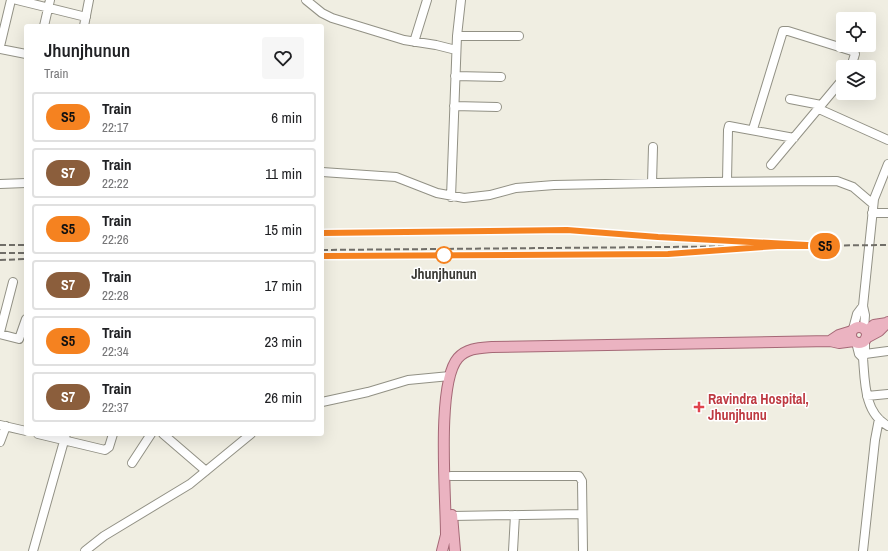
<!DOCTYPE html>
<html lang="en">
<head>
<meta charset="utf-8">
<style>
  body { margin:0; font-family:"Archivo Narrow",sans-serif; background:#f6f6f6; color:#202124; height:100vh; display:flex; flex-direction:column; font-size:15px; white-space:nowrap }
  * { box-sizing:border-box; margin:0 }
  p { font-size:13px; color:#757577 }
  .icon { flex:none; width:22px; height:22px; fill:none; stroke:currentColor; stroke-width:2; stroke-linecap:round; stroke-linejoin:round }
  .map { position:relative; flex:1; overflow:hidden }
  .details { position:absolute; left:24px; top:24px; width:300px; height:412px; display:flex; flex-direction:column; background:#fff; border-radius:4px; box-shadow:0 4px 16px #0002 }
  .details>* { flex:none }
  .badge { padding:0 8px; border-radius:13px; font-size:14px; line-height:26px }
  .buttons { position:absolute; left:836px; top:12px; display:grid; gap:8px }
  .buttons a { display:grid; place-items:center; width:40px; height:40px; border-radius:4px; background:#fff; box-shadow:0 4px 16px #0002; font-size:20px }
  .map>.badge { position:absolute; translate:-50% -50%; box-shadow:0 0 0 2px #fff }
  .round { display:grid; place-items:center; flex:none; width:42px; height:42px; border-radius:4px; background:#f6f6f6 }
  .headline { display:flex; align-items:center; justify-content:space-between; height:68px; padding:0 20px }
  h1 { font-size:19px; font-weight:600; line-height:30px }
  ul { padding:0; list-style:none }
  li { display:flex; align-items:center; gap:12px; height:50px; margin:0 8px 6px; padding:0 12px; border:2px solid #e0e0e0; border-radius:4px }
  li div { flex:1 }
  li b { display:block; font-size:15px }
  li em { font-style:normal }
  li .badge { min-width:44px; font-weight:700; text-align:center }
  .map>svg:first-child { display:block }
</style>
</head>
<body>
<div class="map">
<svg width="888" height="551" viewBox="0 0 888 551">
  <rect width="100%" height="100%" fill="#f0eee2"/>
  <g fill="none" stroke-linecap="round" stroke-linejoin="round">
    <g stroke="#929185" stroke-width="10">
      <path id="minor" d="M 17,0 L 86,17
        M 306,0 L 322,13 L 332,18 L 404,40 L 436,45 L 456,50
        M 44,26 L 50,0
        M 84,26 L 89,0
        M 457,36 L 519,36
        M 414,42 L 427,0
        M 0,46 L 11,0
        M 0,49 L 26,54
        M 455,76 L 501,77
        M 790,99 L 821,105
        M 454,106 L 497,107
        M 819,109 L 888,140
        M 753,129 L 783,31 L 788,31 L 852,51 L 855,54 L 851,67
        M 771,165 L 843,79
        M 322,172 L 396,177 L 437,193 L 464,198 L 490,195 L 516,188 L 554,185 L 708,182 L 837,181 L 853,187 L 873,204
        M 727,181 L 728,130 L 729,126 L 794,138
        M 652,183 L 653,147
        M 0,184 L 26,183
        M 451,197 L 457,36 L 461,0
        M 872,213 L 888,213
        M 853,329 L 857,314 L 863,306
        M 864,329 L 865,315 L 863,306 L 874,199 L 888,164
        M 0,332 L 13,282
        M 0,334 L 19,339 L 26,319
        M 865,340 L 865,354 L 863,358 C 865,382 864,413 888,426
        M 856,342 L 859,354 L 863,358
        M 865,354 L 888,351
        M 867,396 L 888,394
        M 322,402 L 368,392 L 408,380 L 450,376
        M 0,425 L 26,431
        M 38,434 L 105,450 L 109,447 L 113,434
        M 163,434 L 206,471
        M 0,442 L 6,426
        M 132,463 L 151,434
        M 451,476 L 579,476 L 582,481 L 583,551
        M 452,516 L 582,514
        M 33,551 L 66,434
        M 85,551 L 104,536 L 190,484 L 251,434
        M 513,551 L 515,515
        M 863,551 L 875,440 L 879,419"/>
    </g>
    <g stroke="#a56876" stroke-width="12">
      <path id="major" d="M851 335a8 8 0 1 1 16 0a8 8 0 1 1-16 0Z
        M 866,331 L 874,325 L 887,323
        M 866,338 L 879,331 L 888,322
        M 830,341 L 839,335 L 852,331
        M 452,515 L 455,551
        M 442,551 L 446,535 C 446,498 436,383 458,358 C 467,348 480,348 492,347 L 830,341 L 839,343 L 854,341"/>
    </g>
    <use href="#minor" stroke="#fff" stroke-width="8"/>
    <use href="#major" stroke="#ebb3c1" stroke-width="10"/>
    <path stroke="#706e68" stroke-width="2" stroke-dasharray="6 3" stroke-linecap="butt" d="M 322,233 L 567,230 L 658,237 L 738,241
      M 0,245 L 26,245
      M 322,250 L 888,245
      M 0,253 L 26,253
      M 647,254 L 679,253
      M 0,260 L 26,259"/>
  </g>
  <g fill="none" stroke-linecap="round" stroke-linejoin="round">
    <g stroke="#fff" stroke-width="9">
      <path id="line" d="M 322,233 L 567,230 L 658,237 L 825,246 L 777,246 L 668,254 L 322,256"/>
    </g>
    <use href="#line" stroke="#f58220" stroke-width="6"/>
  </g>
  <circle fill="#fff" stroke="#f58220" stroke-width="2" cx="444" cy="255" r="8"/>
  <path fill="#e0444e" stroke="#fff" stroke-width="1.5" d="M697 401h4v4h4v4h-4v4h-4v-4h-4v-4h4z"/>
  <g text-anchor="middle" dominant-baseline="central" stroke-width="3" stroke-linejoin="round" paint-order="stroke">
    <g font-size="14" font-weight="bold" fill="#3b3a36" stroke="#fff">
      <text x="444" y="274">Jhunjhunun</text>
    </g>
    <g font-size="14" font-weight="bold" fill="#be3a42" stroke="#fff" text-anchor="start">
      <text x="708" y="399">Ravindra Hospital,<tspan x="708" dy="16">Jhunjhunu</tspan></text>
    </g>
  </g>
</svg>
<div class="buttons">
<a><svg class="icon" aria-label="locate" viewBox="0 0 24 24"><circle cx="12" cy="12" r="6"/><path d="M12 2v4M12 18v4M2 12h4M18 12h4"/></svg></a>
<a><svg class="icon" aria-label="layers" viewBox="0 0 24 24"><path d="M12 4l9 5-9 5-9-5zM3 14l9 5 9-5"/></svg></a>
</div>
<b class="badge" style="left:825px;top:246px;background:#f58220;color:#111">S5</b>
<section class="details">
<div class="headline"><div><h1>Jhunjhunun</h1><p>Train</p></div><a class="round"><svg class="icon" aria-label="heart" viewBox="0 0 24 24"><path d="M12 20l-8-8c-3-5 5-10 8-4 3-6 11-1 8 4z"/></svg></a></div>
<ul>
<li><span class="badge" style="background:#f58220;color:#111">S5</span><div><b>Train</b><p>22:17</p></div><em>6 min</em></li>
<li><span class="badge" style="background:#8b5e3c;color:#fff">S7</span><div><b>Train</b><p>22:22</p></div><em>11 min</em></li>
<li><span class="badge" style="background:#f58220;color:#111">S5</span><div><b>Train</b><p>22:26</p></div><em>15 min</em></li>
<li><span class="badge" style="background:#8b5e3c;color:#fff">S7</span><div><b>Train</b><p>22:28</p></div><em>17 min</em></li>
<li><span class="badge" style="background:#f58220;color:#111">S5</span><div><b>Train</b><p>22:34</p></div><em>23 min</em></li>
<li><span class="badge" style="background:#8b5e3c;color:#fff">S7</span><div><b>Train</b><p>22:37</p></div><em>26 min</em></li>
</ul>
</section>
</div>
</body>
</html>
